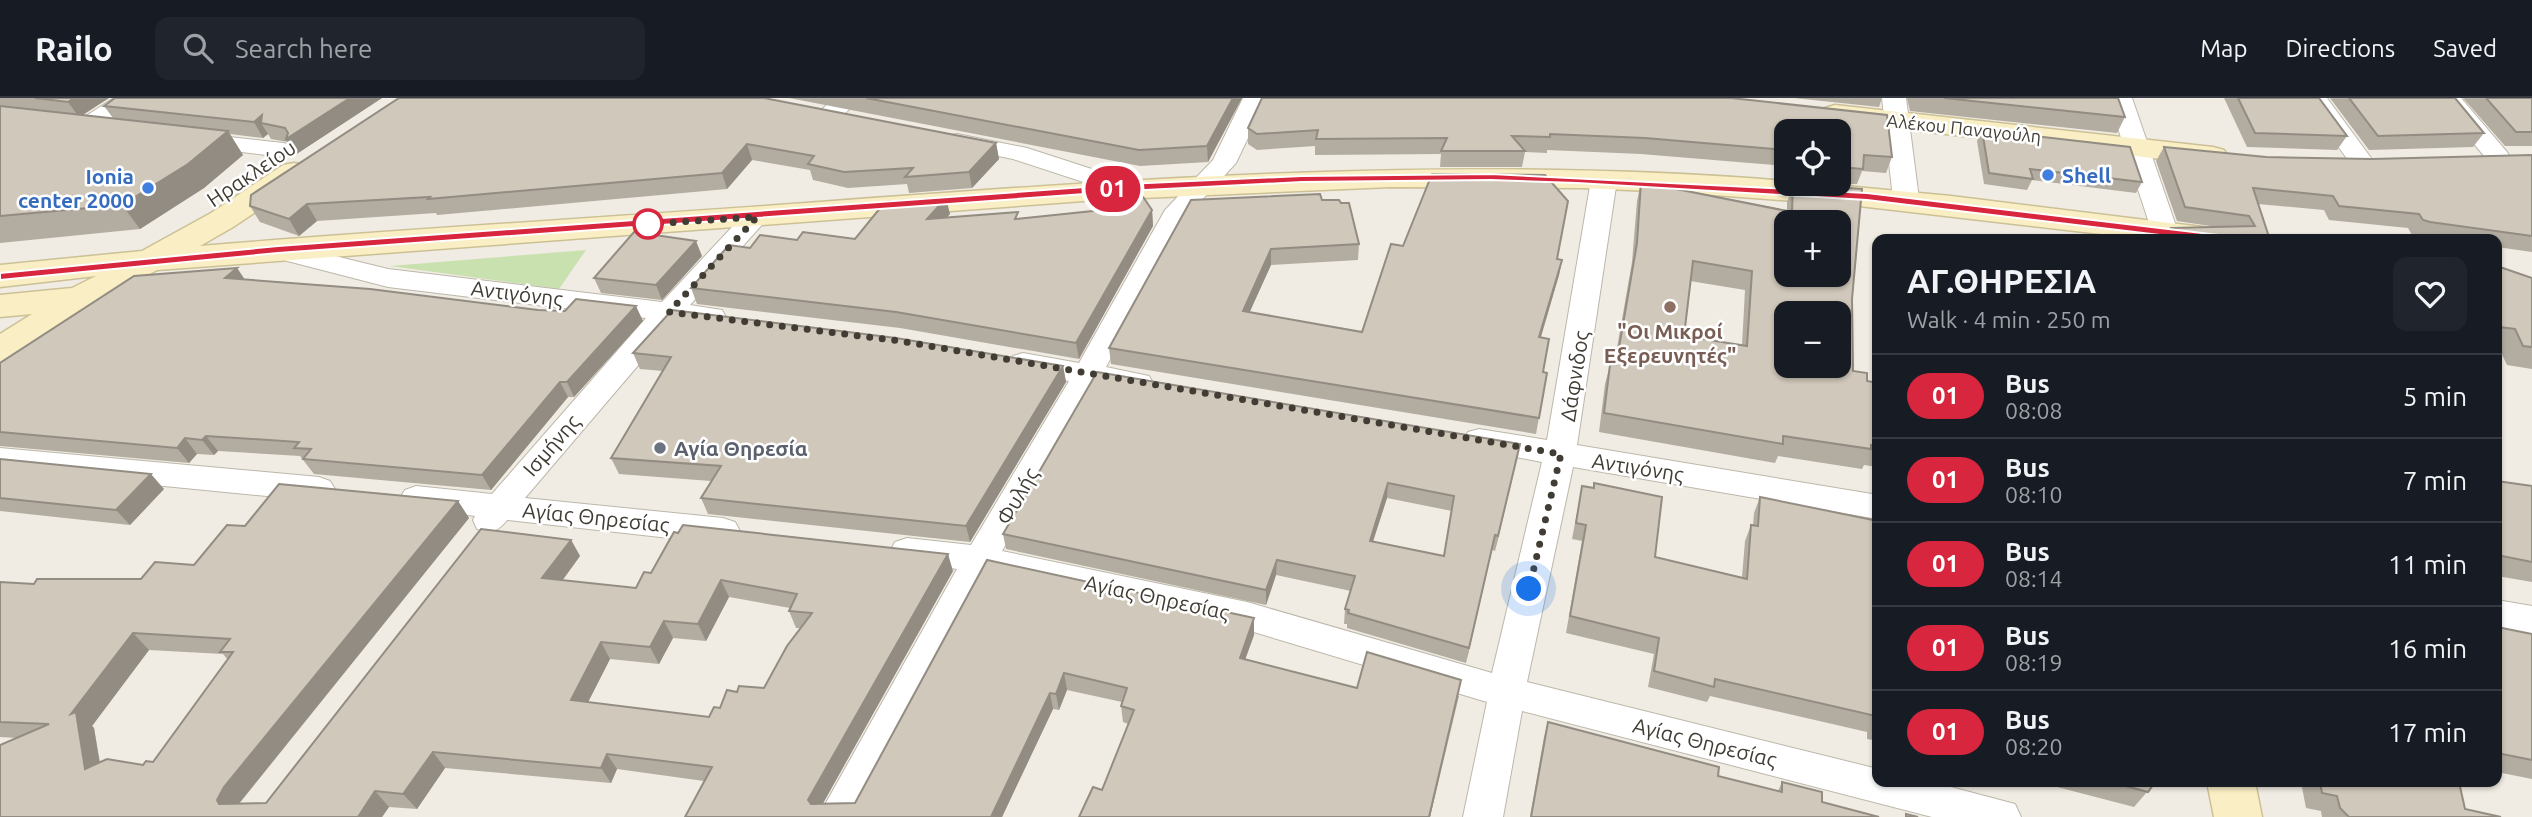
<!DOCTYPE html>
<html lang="en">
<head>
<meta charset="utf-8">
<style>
  body { margin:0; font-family:Ubuntu,sans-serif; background:#20242c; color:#f1f3f6; height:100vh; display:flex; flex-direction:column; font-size:26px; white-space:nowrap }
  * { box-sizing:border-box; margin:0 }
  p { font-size:23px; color:#9ea1a6 }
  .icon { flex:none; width:38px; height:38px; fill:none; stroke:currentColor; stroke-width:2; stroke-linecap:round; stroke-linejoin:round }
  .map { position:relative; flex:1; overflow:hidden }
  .side { position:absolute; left:1872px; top:136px; width:630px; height:553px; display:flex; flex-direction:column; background:#171b24; border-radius:14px; box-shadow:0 2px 5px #0004 }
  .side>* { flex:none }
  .badge { padding:0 14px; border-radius:23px; font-size:24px; line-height:46px }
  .controls { position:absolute; left:1774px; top:21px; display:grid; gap:14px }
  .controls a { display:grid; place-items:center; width:77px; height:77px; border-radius:14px; background:#171b24; box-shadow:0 2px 5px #0004; font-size:35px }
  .you { position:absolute; width:35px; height:35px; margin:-18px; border:5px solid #fff; border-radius:50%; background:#1a73e8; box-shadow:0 0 0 10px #1a73e833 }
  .map>.badge { position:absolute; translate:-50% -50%; box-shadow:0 0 0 4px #fff }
  .round { display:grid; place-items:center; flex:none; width:74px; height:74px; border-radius:14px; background:#20242c }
  .overview { display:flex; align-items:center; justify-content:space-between; height:119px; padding:0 35px }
  h1 { font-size:33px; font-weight:700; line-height:52px }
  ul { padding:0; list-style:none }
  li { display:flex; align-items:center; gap:21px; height:84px; padding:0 35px; border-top:2px solid #363941 }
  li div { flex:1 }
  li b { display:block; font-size:26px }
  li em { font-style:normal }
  li .badge { min-width:77px; font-weight:700; text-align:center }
  header { display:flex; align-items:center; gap:42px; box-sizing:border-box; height:98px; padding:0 35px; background:#171b24; border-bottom:2px solid #363941 }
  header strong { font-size:33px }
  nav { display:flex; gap:38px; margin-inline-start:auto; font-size:24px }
  .search { width:490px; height:63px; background:#20242c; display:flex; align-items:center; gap:18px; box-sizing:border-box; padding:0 24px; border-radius:14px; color:#9ea1a6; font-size:26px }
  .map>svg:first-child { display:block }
</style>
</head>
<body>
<header>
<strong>Railo</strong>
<div class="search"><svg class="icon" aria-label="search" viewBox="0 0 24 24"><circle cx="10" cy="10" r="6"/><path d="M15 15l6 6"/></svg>Search here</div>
<nav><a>Map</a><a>Directions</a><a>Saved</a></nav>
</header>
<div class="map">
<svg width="2532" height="719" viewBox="0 0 2532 719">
  <rect width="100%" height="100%" fill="#f0ece3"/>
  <path fill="#c9e1af" d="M 586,152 L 559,191 L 390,168 Z"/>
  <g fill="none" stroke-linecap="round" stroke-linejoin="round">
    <g stroke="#bdb7aa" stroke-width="2">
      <path id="street" d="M 114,0 L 142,0 L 93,35 L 84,37 L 75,35 L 72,30 L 75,25 Z
        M 833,0 L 858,0 C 848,14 838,26 821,22 L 817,17 Z
        M 1243,0 L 1267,0 L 1236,65 L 1189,116 L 1106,269 L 1149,278 L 1153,285 L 1149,292 L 1138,295 L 1096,288 L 1002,453 L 1247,504 L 1492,575 L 1542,364 L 1468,350 L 1463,342 L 1468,334 L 1479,331 L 1547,342 L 1591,82 L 1595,77 L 1604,74 L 1613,77 L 1617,82 L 1577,347 L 1878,397 L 1878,421 L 1573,369 L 1527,584 L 1878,671 L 1878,684 L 1932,684 L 2015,706 L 2021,719 L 1932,719 L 1522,613 L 1503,719 L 1463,719 L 1487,604 L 1247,532 L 989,476 L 859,719 L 818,719 L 957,471 L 895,462 L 890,453 L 895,444 L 907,440 L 971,447 L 1069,283 L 1013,272 L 1008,265 L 1013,258 L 1023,255 L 1079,265 L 1165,112 L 1213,62 Z
        M 1882,0 L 1906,0 L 1919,101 L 1915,106 L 1906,109 L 1897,106 L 1893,101 Z
        M 2108,0 L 2132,0 L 2178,134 L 2174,140 L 2156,140 L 2152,134 Z
        M 2303,0 L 2327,0 L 2374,64 L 2371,69 L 2362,71 L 2353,69 Z
        M 2436,0 L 2461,0 L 2507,54 L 2510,59 L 2507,64 L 2498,66 L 2489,64 Z
        M 193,35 L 283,45 L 292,47 L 295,52 L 292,57 L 283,59 L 184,47 L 181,42 L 184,37 Z
        M 957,36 L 1027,50 L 1135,85 L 1139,90 L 1135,95 L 1126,98 L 1013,61 L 948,48 L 945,43 L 948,38 Z
        M 756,111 L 765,113 L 769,119 L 690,207 L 722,212 L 726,219 L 722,226 L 712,228 L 675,224 L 525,400 L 723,420 L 735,424 L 740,433 L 735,442 L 723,446 L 507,422 C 498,434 491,435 477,431 L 473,422 L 475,418 L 405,408 L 400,400 L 405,392 L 416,388 L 492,396 L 646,220 L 388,189 L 268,158 L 265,152 L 268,146 L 278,144 L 388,171 L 662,204 L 747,113 Z
        M 0,350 L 319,379 L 330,383 L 335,391 L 330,399 L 319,403 L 0,372 Z
        M 2497,502 L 2532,508 L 2532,536 L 2497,530 Z"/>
    </g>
    <g stroke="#ccc096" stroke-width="3">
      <path id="secondary" d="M 1835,7 L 2213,49 L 2224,52 L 2228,58 L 2224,64 L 2213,67 L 1825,22 L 1820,16 L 1825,10 Z
        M 294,65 L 305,67 L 309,74 L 305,81 L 233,129 L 200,148 C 402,131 604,120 806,105 C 1133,81 1459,56 1787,83 L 1787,86 L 1824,86 L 1951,98 L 2227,132 L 2239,135 L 2243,142 L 2153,142 L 1859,108 L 1674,94 L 1582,90 L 1391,89 L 1097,102 L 157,172 L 95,207 L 13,260 L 0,264 L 0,236 L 32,216 L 0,219 L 0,197 L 72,190 L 96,178 L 0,189 L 0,167 L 142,153 L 211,115 L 283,67 Z
        M 2207,684 L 2255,684 L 2262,719 L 2214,719 Z"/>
    </g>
    <use href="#street" fill="#fff" fill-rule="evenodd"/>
    <use href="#secondary" fill="#f9eec4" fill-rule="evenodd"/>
  </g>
  <path fill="#b3aca0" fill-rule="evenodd" d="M 0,0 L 109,0 L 83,17 L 113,20 L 104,8 L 382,0 L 295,57 L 288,44 L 271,41 L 268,36 L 263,40 L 230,36 L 243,57 L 204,90 L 140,131 L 0,145 Z
    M 399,0 L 996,45 L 999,61 L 972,90 L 909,95 L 907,86 L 848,90 L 813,82 L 810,72 L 752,62 L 727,91 L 437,117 L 436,115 L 317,123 L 299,138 L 260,124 L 250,108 Z
    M 789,0 L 1242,0 L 1208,64 L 1140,68 Z
    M 1262,0 L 1731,0 L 1887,17 L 1892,59 L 1886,75 L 1862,73 L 1857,86 L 1839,86 L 1839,33 L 1787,33 L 1787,68 L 1641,56 L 1547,52 L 1547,55 L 1525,54 L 1522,69 L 1440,69 L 1441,56 L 1315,57 L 1315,48 L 1257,52 L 1248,46 L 1248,30 Z
    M 1794,0 L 1882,0 L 1879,9 Z
    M 1907,0 L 2118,0 L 2125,19 L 2117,35 L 1910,13 Z
    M 2224,0 L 2319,0 L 2347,38 L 2337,52 L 2247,49 Z
    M 2330,0 L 2455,0 L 2484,35 L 2473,49 L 2369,52 Z
    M 2463,0 L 2532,0 L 2532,48 L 2505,48 Z
    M 1982,32 L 2142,84 L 2136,95 L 2032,82 L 2027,92 L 1984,86 L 1977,43 Z
    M 2164,49 L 2266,59 L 2372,61 L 2532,57 L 2532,154 L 2497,149 L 2497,142 L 2443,142 L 2419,138 L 2412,137 L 2408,130 L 2329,122 L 2324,112 L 2258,106 L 2270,142 L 2217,129 L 2177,123 L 2156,63 Z
    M 1641,84 L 1787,112 L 1787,105 L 1793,86 L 1852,201 L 1853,273 L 1867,283 L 1878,285 L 1878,369 L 1864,367 L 1862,371 L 1778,358 L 1775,365 L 1599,334 L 1605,286 L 1610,267 L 1614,267 L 1632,164 L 1637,103 ZM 1690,183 L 1745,192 L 1742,247 L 1684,238 Z
    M 1322,102 L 1359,146 L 1358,162 L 1271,167 L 1249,214 L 1362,234 L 1403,148 L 1562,162 L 1559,177 L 1541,239 L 1543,274 L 1547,275 L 1536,336 L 1111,266 L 1109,250 Z
    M 1152,112 L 1153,128 L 1079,261 L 900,230 L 697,206 L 691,190 L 750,150 L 797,142 L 855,141 L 950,116 L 946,119 L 1019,121 Z
    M 2171,130 L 2174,142 L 2164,142 Z
    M 702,158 L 662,202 L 601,195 L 594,180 Z
    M 2497,168 L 2532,180 L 2532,271 L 2507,267 L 2499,250 L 2497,250 Z
    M 237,170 L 245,182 L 643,223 L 574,299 L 568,299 L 491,392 L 314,376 L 300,358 L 218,353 L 214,357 L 197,356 L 189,365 L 0,348 L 0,265 Z
    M 633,255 L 1063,268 L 1066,284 L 970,444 L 708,416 L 701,400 L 711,383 L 619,376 L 611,360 L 663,273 L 640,271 Z
    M 1520,346 L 1495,453 L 1492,452 L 1466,565 L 1347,530 L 1347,526 L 1344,526 L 1345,511 L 1351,493 L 1276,477 L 1266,507 L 1006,451 L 1003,436 ZM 1387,400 L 1452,413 L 1444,458 L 1373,444 Z
    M 0,361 L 164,391 L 130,427 L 0,413 Z
    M 2497,383 L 2532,388 L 2532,484 L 2497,478 Z
    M 1582,388 L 1655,459 L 1742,479 L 1745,443 L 1751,427 L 1753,427 L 1754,415 L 1760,399 L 1878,423 L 1878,643 L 1867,641 L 1867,634 L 1710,598 L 1707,604 L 1648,589 L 1654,556 L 1566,535 L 1582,443 L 1572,441 Z
    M 458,403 L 469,420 L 239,706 L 266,705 L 571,442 L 580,458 L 562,482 L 636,490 L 644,474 L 953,473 L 822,706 L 855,705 L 987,462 L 1254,537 L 1245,561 L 1357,590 L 1459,598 L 1430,719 L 1079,719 L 1102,692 L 1128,626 L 1123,624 L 1121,608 L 1122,604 L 1067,592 L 1059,612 L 1053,611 L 1002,719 L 685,719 L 704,683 L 617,671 L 611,685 L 445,670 L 417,711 L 389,709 L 382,719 L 0,719 L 17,640 L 0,639 L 0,484 L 34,486 L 141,481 L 194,467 L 245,428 ZM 729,499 L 790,510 L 789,513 L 796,530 L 801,530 L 764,590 L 737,594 L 709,619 L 588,604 L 610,561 L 659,566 L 673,540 L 706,543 ZM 149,552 L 223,556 L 228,562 L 153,664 L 143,667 L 100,664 L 94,630 L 92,628 Z
    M 2497,529 L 2532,536 L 2532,681 L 2497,674 Z
    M 1548,624 L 1718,678 L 1778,693 L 1782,684 L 1822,704 L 1879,719 L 1530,719 L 1544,639 Z
    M 2038,684 L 2159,684 L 2153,687 L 2134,709 Z
    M 2301,684 L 2459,684 L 2465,711 L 2501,719 L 2322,719 L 2321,713 L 2306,710 Z"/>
  <path fill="#928c82" d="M 74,0 L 109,0 L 79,19 L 68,4 Z
    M 350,0 L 382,0 L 295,57 L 286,41 Z
    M 1233,0 L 1242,0 L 1208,64 L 1207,48 Z
    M 262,17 L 261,25 L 268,36 L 263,40 L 254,24 Z
    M 228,33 L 243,57 L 204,90 L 140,131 L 122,107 Z
    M 996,45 L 999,61 L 972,90 L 969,74 Z
    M 747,46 L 752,62 L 727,91 L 722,75 Z
    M 946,100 L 950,116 L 931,137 L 927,121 Z
    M 307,106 L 317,123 L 299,138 L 289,121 Z
    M 1152,112 L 1153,128 L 1079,261 L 1076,245 Z
    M 696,143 L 702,158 L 662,202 L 656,187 Z
    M 1271,151 L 1271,167 L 1243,229 L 1243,213 Z
    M 1562,162 L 1559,177 L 1536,255 L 1539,239 Z
    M 237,170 L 247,185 L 225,180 Z
    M 636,208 L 643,223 L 574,299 L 567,284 Z
    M 1063,268 L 1066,284 L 970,444 L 966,428 Z
    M 560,284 L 568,299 L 491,392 L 482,377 Z
    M 206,338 L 218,353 L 214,357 L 202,342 Z
    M 185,340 L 197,356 L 189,365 L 177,350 Z
    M 1520,346 L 1517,361 L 1495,453 L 1498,438 Z
    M 151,376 L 164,391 L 130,427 L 116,412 Z
    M 1388,385 L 1387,400 L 1368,458 L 1370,443 Z
    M 458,403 L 469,420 L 240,704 L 234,718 L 219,706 L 217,702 L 224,689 Z
    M 1495,437 L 1492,452 L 1466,565 L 1469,550 Z
    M 571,442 L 580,458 L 552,497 L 542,480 Z
    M 948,456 L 953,473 L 816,718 L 808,702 Z
    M 1277,462 L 1276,477 L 1266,507 L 1266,492 Z
    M 721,482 L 729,499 L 706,543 L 698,526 Z
    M 1254,520 L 1254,537 L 1240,576 L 1240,560 Z
    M 664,523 L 673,540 L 659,566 L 650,549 Z
    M 133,535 L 149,552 L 92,628 L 94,630 L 103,687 L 85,671 L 71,616 Z
    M 601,544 L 610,561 L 581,618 L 571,602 Z
    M 1064,575 L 1067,592 L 1059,612 L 1056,596 Z
    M 1461,582 L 1430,719 L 1429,719 Z
    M 1050,595 L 1053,611 L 1002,719 L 991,719 Z
    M 433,654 L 445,670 L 417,711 L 403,696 Z
    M 607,656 L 617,671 L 611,685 L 601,670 Z
    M 375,693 L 389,709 L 382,719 L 358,719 Z"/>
  <path fill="#d0c8ba" stroke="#928c82" stroke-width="2" fill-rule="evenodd" d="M 35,0 L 74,0 L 68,4 Z
    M 115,0 L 350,0 L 286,41 L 288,35 L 285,30 L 261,25 L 262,17 L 254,24 L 104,8 Z
    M 399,0 L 764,0 L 996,45 L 969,74 L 905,79 L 913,70 L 844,74 L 808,66 L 814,58 L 747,46 L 722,75 L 428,101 L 430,99 L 307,106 L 289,121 L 250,108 L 251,97 Z
    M 866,0 L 1233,0 L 1207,48 L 1139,52 Z
    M 1262,0 L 1731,0 L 1887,17 L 1892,59 L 1864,57 L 1863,71 L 1839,69 L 1839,33 L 1787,33 L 1787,52 L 1645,40 L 1550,36 L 1550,39 L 1512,38 L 1525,53 L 1441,53 L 1447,40 L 1316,41 L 1318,32 L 1257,36 L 1248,30 Z
    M 1944,0 L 2118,0 L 2125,19 Z
    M 2238,0 L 2319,0 L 2347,38 L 2255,35 Z
    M 2349,0 L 2455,0 L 2484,35 L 2378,38 Z
    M 2486,0 L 2532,0 L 2532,34 L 2516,34 Z
    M 0,8 L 228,33 L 188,66 L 122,107 L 0,118 Z
    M 1982,32 L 2130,49 L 2142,84 L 2030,71 L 2033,81 L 1989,75 Z
    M 2164,49 L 2266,59 L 2372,61 L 2532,57 L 2532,138 L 2430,124 L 2423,122 L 2419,116 L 2339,108 L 2333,98 L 2253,90 L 2270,142 L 2174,142 L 2171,130 L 2255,128 L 2249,118 L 2185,109 Z
    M 1432,76 L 1545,77 L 1568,103 L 1557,161 L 1562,162 L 1539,239 L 1549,241 L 1543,274 L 1547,275 L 1539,320 L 1109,250 L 1191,102 L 1320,96 L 1322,102 L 1339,102 L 1341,105 L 1349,105 L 1359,146 L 1271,151 L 1243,213 L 1362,234 L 1391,146 L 1403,148 Z
    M 1641,84 L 1792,114 L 1793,86 L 1862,91 L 1852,201 L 1853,273 L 1867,275 L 1867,283 L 1878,285 L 1878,348 L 1871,347 L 1871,351 L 1783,338 L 1783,346 L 1604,315 L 1610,267 L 1616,267 L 1637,145 ZM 1787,124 L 1839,124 L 1839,177 L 1787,177 ZM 1693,163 L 1752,173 L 1747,248 L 1684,238 ZM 1787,215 L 1839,215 L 1839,268 L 1787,268 Z
    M 1135,87 L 1152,112 L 1076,245 L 896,214 L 691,190 L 729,147 L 750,150 L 760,137 L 797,142 L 803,134 L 855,141 L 885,104 L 946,100 L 927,121 L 1018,114 L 1015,121 L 1112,111 L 1123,88 Z
    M 634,134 L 696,143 L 656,187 L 594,180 Z
    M 2497,168 L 2532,180 L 2532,249 L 2523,248 L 2515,231 L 2499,229 L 2497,225 Z
    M 237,170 L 225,180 L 370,191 L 538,212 L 565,213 L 576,201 L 636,208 L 567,284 L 560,284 L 482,377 L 303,361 L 311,351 L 294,350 L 299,344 L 206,338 L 202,342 L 185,340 L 177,350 L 0,334 L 0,265 L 134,178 Z
    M 672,212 L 896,240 L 1063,268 L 966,428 L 701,400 L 721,368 L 611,360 L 671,259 L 633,255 Z
    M 1097,274 L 1520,346 L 1498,438 L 1495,437 L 1469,550 L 1348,515 L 1349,512 L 1345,511 L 1355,478 L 1277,462 L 1266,492 L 1003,436 ZM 1388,385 L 1454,398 L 1444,458 L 1370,443 Z
    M 0,361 L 151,376 L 116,412 L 0,400 Z
    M 2497,383 L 2532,388 L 2532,464 L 2497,457 Z
    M 1594,385 L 1662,399 L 1655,459 L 1747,481 L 1751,427 L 1758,428 L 1760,399 L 1878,423 L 1878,626 L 1876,625 L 1876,618 L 1715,581 L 1714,589 L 1654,573 L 1659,540 L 1570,518 L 1586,427 L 1576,425 L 1582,388 L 1594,390 Z
    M 279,386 L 458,403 L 224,689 L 217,702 L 219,706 L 266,705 L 481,431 L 571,442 L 542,480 L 636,490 L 644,474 L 651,475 L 674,434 L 678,435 L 683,427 L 948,456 L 808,702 L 811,706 L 855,705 L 987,462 L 1254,520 L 1240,560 L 1357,590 L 1367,554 L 1461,582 L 1429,719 L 1079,719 L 1093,689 L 1102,692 L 1134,612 L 1121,608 L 1127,590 L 1064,575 L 1056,596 L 1050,595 L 991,719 L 685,719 L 712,669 L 607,656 L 601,670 L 433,654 L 403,696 L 375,693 L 358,719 L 0,719 L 0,647 L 49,626 L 0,624 L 0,484 L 34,486 L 37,481 L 141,481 L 155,464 L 194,467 L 227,427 L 245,428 ZM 721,482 L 797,496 L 789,513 L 812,515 L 787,548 L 764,590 L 739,588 L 737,594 L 727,592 L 720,610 L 714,609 L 709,619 L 571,602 L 601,544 L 650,549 L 664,523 L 698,526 ZM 133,535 L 230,541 L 220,554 L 233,554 L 153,664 L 146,663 L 143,667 L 107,661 L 85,671 L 76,614 L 71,616 Z
    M 2497,529 L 2532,536 L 2532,662 L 2497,655 Z
    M 1548,624 L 1719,669 L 1718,678 L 1782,694 L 1782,684 L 1822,694 L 1822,704 L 1879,719 L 1531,719 Z
    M 2111,684 L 2155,684 L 2148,694 Z
    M 2320,684 L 2459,684 L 2465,711 L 2501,719 L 2349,719 L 2340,710 L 2337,698 L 2322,695 Z
    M 1906,716 L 1918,719 L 1906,719 Z"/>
  <path fill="#d7263d" stroke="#fff" stroke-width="2" d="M 1491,76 L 1867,95 L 2227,138 L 2233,142 L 2227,145 L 1867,102 L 1577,85 L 1491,82 L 1302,84 L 1126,93 L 278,155 L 0,182 L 0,175 L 278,148 L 1126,86 L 1302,78 Z"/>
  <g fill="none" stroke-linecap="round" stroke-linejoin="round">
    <path stroke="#413c34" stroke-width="7" stroke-dasharray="0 12.6" d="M 648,126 L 757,119 L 669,214 L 900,243 L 1561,356 L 1529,491"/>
  </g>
  <g fill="#3f7fe0" stroke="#fff" stroke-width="2.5">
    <circle cx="2048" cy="77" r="7"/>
    <circle cx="148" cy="90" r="7"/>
  </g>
  <circle fill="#fff" stroke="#d7263d" stroke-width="3.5" cx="648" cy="126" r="14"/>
  <circle fill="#8d6e63" stroke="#fff" stroke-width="2.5" cx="1670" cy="209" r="7"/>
  <circle fill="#6b7280" stroke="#fff" stroke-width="2.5" cx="660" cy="350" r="7"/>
  <g text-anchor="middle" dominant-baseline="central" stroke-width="5" stroke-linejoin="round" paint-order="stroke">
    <g font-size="18" fill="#413c34" stroke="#fff">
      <text transform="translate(1964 30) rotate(6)">Αλέκου Παναγούλη</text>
    </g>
    <g font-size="21" fill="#413c34" stroke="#fff">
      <text transform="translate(251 75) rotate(-34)">Ηρακλείου</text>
      <text transform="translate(517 195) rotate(7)">Αντιγόνης</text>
      <text transform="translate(1574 278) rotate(-81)">Δάφνιδος</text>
      <text transform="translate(551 347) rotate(-49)">Ισμήνης</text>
      <text transform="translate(1638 369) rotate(9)">Αντιγόνης</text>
      <text transform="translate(1017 398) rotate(-60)">Φυλής</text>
      <text transform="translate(596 419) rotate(6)">Αγίας Θηρεσίας</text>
      <text transform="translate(1157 499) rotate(12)">Αγίας Θηρεσίας</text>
      <text transform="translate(1705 644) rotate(14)">Αγίας Θηρεσίας</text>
    </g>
    <g font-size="21" font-weight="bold" fill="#366cbe" stroke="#fff" text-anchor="start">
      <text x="2062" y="77">Shell</text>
      <text x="134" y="78" text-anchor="end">Ionia<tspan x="134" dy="24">center 2000</tspan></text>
    </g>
    <g font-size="21" font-weight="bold" fill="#785e54" stroke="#fff">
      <text x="1670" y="233">"Οι Μικροί<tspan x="1670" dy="24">Εξερευνητές"</tspan></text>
    </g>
    <g font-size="21" font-weight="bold" fill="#5b616d" stroke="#fff" text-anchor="start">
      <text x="674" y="350">Αγία Θηρεσία</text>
    </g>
  </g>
</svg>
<div class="controls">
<a><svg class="icon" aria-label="locate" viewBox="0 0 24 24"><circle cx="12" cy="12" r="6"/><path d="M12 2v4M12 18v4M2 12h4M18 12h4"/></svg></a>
<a>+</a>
<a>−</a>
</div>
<div class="you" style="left:1529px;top:491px"></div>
<b class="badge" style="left:1113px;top:91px;background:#d7263d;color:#fff">01</b>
<section class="side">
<div class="overview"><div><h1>ΑΓ.ΘΗΡΕΣΙΑ</h1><p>Walk · 4 min · 250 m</p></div><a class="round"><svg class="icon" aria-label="heart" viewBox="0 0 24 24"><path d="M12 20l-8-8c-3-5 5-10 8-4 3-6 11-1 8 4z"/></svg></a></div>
<ul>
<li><span class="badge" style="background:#d7263d;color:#fff">01</span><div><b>Bus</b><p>08:08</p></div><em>5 min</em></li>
<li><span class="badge" style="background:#d7263d;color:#fff">01</span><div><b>Bus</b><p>08:10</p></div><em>7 min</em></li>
<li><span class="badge" style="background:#d7263d;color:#fff">01</span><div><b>Bus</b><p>08:14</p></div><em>11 min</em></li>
<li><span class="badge" style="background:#d7263d;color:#fff">01</span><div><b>Bus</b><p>08:19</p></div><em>16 min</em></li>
<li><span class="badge" style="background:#d7263d;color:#fff">01</span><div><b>Bus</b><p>08:20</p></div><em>17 min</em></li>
</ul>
</section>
</div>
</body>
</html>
